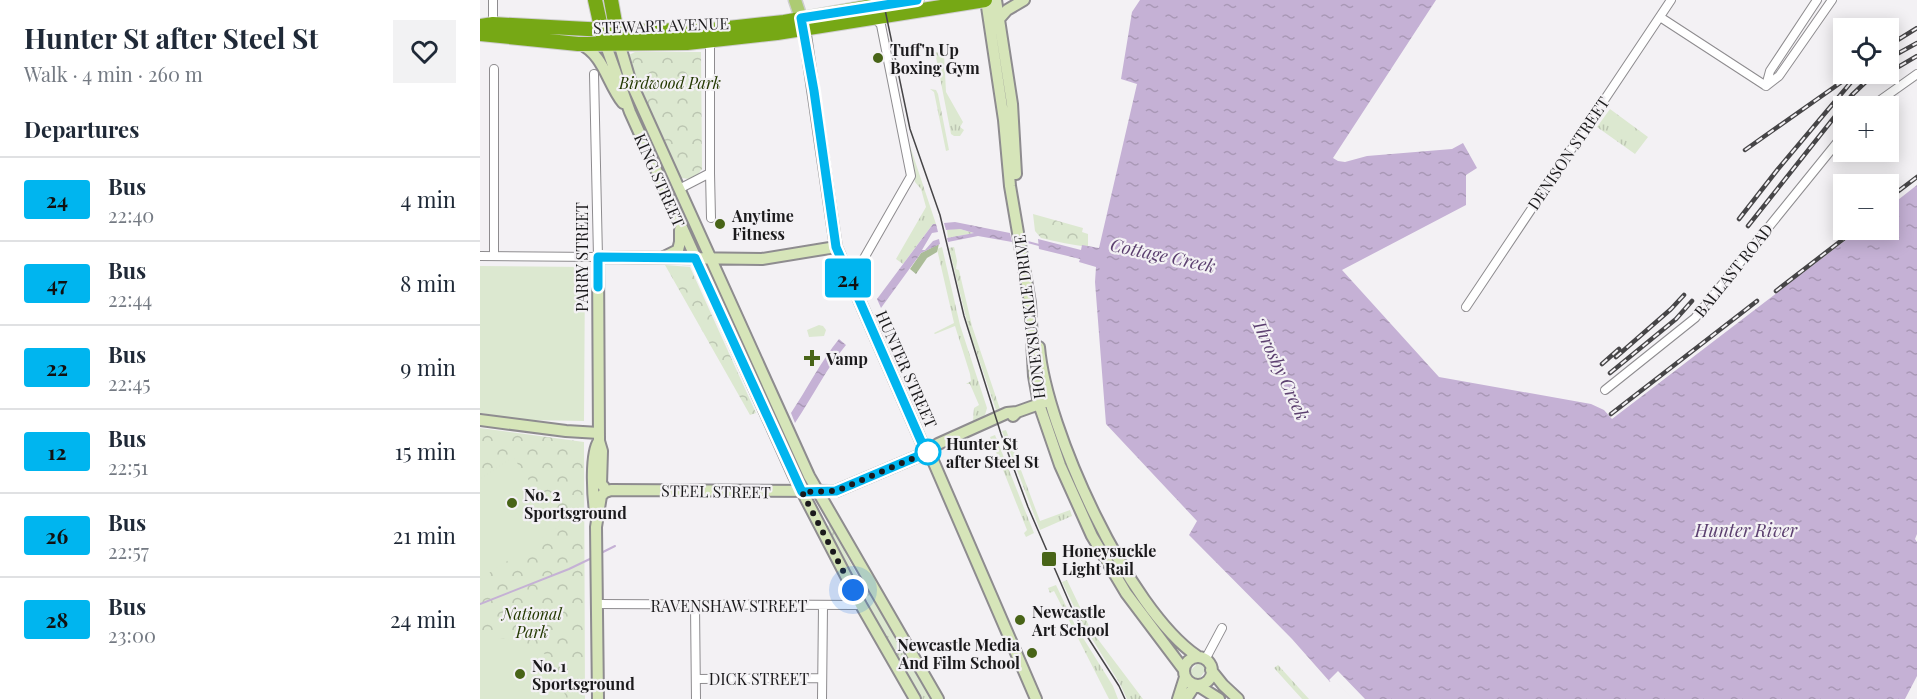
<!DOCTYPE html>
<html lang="en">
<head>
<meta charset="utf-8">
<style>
  body { margin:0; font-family:"Playfair Display",serif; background:#f2f2f3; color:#1f2937; height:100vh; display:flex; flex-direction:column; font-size:22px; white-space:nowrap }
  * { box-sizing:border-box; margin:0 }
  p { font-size:20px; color:#747a83 }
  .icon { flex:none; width:33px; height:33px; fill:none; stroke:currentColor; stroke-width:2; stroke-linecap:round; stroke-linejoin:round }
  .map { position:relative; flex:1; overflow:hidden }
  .panel { display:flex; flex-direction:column; background:#fff; width:480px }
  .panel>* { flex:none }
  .badge { padding:0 12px; border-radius:4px; font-size:21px; line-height:39px }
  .controls { position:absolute; left:1353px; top:18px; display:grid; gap:12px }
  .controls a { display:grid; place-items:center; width:66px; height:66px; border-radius:0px; background:#fff; box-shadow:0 3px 15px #0003; font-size:30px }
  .you { position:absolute; width:30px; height:30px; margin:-15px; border:4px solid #fff; border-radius:50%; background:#1a73e8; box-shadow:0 0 0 9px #1a73e833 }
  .map>.badge { position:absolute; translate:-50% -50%; box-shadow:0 0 0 3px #fff }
  h2 { padding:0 24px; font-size:22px; line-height:54px }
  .round { display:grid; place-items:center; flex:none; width:63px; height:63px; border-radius:0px; background:#f2f2f3 }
  .overview { display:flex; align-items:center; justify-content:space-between; height:102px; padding:0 24px }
  h1 { font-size:28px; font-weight:700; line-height:45px }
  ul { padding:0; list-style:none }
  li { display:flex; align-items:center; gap:18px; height:84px; padding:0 24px; border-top:2px solid #e0e1e3 }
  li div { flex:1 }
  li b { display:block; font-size:22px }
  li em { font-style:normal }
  li .badge { min-width:66px; font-weight:700; text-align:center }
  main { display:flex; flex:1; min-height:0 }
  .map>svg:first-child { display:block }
</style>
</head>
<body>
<main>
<section class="panel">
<div class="overview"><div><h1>Hunter St after Steel St</h1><p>Walk · 4 min · 260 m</p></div><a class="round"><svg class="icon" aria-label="heart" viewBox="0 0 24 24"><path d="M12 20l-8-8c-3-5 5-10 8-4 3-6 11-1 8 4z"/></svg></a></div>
<h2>Departures</h2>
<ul>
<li><span class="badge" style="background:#00b5ef;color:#111">24</span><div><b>Bus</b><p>22:40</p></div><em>4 min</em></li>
<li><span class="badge" style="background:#00b5ef;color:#111">47</span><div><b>Bus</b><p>22:44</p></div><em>8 min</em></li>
<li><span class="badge" style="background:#00b5ef;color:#111">22</span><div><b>Bus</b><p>22:45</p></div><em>9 min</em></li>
<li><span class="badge" style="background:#00b5ef;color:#111">12</span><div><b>Bus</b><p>22:51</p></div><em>15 min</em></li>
<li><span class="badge" style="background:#00b5ef;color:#111">26</span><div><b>Bus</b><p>22:57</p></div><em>21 min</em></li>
<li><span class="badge" style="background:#00b5ef;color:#111">28</span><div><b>Bus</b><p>23:00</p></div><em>24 min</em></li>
</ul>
</section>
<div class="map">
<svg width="1437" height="699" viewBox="0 0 1437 699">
  <defs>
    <pattern id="grass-tufts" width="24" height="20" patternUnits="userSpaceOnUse" patternTransform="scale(1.5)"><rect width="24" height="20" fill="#dce8d0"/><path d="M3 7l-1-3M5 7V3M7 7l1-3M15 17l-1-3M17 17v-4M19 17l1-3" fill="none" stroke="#bcc6b2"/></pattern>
    <pattern id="forest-firs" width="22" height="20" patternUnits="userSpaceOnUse" patternTransform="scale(1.5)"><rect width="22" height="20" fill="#abbc98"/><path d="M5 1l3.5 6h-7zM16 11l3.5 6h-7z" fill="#93a182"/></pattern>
    <pattern id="park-crowns" width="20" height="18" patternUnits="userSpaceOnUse" patternTransform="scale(1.5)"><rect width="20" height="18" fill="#dce8d0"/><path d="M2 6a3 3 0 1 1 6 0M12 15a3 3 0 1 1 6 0" fill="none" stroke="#bcc6b2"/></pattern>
    <pattern id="water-ripples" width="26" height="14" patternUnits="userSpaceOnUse" patternTransform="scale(1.5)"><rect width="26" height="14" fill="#c5b1d5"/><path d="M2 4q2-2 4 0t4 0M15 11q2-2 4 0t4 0" fill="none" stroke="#a998b6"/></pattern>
  </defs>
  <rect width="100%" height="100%" fill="#f3f1f4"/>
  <path fill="url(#grass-tufts)" d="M 455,52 L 464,54 L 466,92 L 483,122 L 480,127 L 484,130 L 480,136 L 474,136 L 471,134 Z
    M 450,89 L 456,90 L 458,94 L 469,150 L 466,151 L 454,92 Z
    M 1130,109 L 1168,137 L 1155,154 L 1117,127 Z
    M 427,137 L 456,224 L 453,224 L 423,264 L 416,259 L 446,207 L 441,189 L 435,182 Z
    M 473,229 L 480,229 L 494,233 L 468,238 L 467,230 Z
    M 462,247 L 480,325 L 507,408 L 505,415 L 493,421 L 494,408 L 499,405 L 490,384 L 486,384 L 491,381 L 490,374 L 475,326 L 455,334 L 454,333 L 474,323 L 457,249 Z
    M 474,247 L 477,261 L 476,269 L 479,270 L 492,326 L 520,409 L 516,410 L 489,330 L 469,248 Z
    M 235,277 L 320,471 L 316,472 L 251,326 L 232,278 Z
    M 526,430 L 560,521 L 590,510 L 592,516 L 560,530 L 522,431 Z
    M 515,435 L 554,533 L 546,537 L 544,533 L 547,530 L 510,437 Z
    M 611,512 L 686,630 L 702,649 L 696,654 L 665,615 L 605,515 Z
    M 350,525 L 376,573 L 387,585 L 404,613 L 403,617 L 451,699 L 441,699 L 377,587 L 348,526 Z
    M 587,580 L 611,630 L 663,699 L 647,699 L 640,684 L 601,621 L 582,582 Z
    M 576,585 L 595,625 L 633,686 L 638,699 L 629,699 L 574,591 L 570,593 L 568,588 Z
    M 798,665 L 829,699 L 822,699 L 794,668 Z"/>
  <path fill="url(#forest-firs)" d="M 459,244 L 457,252 L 447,258 L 436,274 L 430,269 L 441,253 Z"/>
  <path fill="url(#park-crowns)" d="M 155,52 L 221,52 L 222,169 L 218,174 L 209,179 L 201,178 L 156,81 L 147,56 Z
    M 553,214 L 603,228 L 602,232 L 608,234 L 608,247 C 593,245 577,242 561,238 L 555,231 Z
    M 185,265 L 210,267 L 276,413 L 270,415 Z
    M 0,428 L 104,442 L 105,699 L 0,699 Z"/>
  <path fill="#dce8d0" d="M 0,266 L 105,267 L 104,421 L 45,420 L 0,413 Z
    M 339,325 L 343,326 L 346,330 L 344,336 L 329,337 L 327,330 Z
    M 33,457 L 80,526 L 0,579 L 0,479 Z
    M 15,638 C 53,638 84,659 85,699 L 0,699 L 0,641 Z
    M 718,663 L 724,664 L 725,671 L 720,678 L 714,679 L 711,677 L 711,670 Z"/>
  <path fill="url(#water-ripples)" d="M 660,0 L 956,0 L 853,158 L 858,161 L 865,162 L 887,156 L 972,149 L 983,143 L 997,168 L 986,175 L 986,205 L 862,270 L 959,377 L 1111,404 L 1124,410 L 1132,419 L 1379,230 L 1408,230 L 1409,207 L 1437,185 L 1437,534 L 1435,539 L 1437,542 L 1437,676 L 1425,699 L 873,699 L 853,678 L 850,682 L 812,639 L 709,535 L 717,521 L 626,424 L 615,282 L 616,267 L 599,262 L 600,259 L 559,249 L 558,239 L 601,250 L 602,245 L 619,248 L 657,84 L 641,79 L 652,12 Z
    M 475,222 L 530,233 L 532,242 L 498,236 L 468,242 L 467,238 L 494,233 L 480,229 L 466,230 L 464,223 Z
    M 453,224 L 456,224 L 458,232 L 452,233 L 442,250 L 445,250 L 453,241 L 459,239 L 460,244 L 441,253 L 401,308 L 397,299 Z
    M 359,339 L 366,345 C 347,367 332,398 315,423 L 311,413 C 327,389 341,361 359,339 Z"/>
  <path fill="#f3f1f4" d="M 858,671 L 885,699 L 872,699 L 856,682 L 852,683 L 849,680 Z"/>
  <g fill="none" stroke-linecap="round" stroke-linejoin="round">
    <path stroke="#c5b1d5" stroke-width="2" d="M 544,241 L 559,245
      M 121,553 L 135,546
      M 0,604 L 89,569 L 114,557"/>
    <g stroke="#8e8c8f" stroke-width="10">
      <path id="street" d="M 1180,17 L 1286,86
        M 13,24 L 13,0
        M 14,69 L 14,256
        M 1286,86 L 1299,76 L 1352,0
        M 1286,86 L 1290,71 L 1337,0
        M 1392,106 L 1437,74
        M 230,173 L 231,218
        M 199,189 L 230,173 L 230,42
        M 0,256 L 118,257 L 114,74
        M 367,273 L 379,267 L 431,176 L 401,25 L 395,18
        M 986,307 L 1191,0
        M 1125,390 L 1215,318 L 1364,134
        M 117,604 L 381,605
        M 215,606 L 216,699
        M 726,658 L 742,628
        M 216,679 L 342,678
        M 342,699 L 343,606"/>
    </g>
    <g stroke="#8e8c8f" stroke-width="14">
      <path id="secondary" d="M 506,0 L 524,120 L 530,186 L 550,303 L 554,376 L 559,404 L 580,465 L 612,536 L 646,593 L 704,670
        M 516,0 L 532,104 L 536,174
        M 520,18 L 527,10 L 544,0
        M 324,28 L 356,247 L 441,441 L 454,463 L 556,699
        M 125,43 L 150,112 L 314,476 L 381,605 L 435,699
        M 139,43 L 150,80 L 329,476 L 458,699
        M 100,44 C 124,55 127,83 143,103
        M 184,257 L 198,250 L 200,242 L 200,230
        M 559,347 C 566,429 648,609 717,656
        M 533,416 L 537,412 L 565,402
        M 0,420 L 86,431 L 119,433
        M 125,492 L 124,487 L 121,484 L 122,451 L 119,441 L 118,257 L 282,259 L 356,247
        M 125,492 L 131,490 L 356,491 L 448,452 L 458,444 L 527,413 L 537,412
        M 115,512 C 113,497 110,453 119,441
        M704 671a14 14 0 1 1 28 0a14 14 0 1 1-28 0Z
        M 731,670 L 743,685 L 758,699
        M 717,685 L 739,699
        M 118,699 L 116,527 L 121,496 L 125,492
        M 698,699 L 705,677
        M 706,699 L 715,685"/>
    </g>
    <g stroke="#cdcdcd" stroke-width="15">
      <path id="primary" d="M 315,0 L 321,18"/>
    </g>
    <g stroke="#cdcdcd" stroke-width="16">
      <path id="highway" d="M 115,0 L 123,36
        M 131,0 L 138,39
        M 0,26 L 13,24 L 145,31 L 230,30 L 304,22 L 393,6 L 437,0
        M 0,34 L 98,44 L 207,43 L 297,33 L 505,0"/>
    </g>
    <use href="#street" stroke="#fff" stroke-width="8"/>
    <use href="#secondary" stroke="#d6e5b9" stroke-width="10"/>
    <use href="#primary" stroke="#adcb73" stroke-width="12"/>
    <use href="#highway" stroke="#76a815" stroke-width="14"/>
    <path stroke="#464547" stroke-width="1.5" d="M 403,0 L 430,129 L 460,215 L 484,316 L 521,434 L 548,507 L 593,611 L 605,633 L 639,686 L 645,699"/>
    <g stroke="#464547" stroke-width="4.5">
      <path id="rail" d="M 1408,46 L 1437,28
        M 1408,59 L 1437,43
        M 1408,73 L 1437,56
        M 1265,150 L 1363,81
        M 1408,199 L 1437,177
        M 1259,219 L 1298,169 L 1378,74
        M 1268,226 L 1372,95 L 1394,74
        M 1296,291 L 1375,230
        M 1136,357 L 1191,309 L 1204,295
        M 1122,364 L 1139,349
        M 1130,373 L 1196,319 L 1212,301
        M 1131,414 L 1277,301"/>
    </g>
    <use href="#rail" stroke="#f3f1f4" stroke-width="2" stroke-dasharray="7" stroke-linecap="butt"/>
  </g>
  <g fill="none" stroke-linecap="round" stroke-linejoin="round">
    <g stroke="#fff" stroke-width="14">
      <path id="line" d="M 118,287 L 118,257 L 215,258 L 322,492 L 356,491 L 448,452 L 441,441 L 356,247 L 334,91 L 321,18 L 437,0"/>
    </g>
    <use href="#line" stroke="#00b5ef" stroke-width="9"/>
    <path stroke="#1b1a1c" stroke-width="6" stroke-dasharray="0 10.8" d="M 373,590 L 322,492 L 356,491 L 448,452"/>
  </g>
  <g fill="#486417" stroke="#f3f1f4" stroke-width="2">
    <circle cx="398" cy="58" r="6"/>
    <circle cx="240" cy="224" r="6"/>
    <path d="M329 349h6v6h6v6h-6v6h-6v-6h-6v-6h6z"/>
    <circle cx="32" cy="503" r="6"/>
    <rect x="561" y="551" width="16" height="16" rx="3"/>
    <circle cx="540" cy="620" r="6"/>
    <circle cx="552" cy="653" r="6"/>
    <circle cx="40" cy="674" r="6"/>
  </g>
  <circle fill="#fff" stroke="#00b5ef" stroke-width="3" cx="448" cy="452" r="12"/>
  <g text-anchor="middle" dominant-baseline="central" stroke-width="4.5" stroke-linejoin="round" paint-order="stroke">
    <g font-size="16" fill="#1b1a1c" stroke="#f3f1f4">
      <text transform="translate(181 25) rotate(-2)">STEWART AVENUE</text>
      <text transform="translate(1088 153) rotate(-56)">DENISON STREET</text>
      <text transform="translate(180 180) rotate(66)">KING STREET</text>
      <text transform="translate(101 257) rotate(-90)">PARRY STREET</text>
      <text transform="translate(1253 270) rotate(-51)">BALLAST ROAD</text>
      <text transform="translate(549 317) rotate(-97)">HONEYSUCKLE DRIVE</text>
      <text transform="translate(427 369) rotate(66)">HUNTER STREET</text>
      <text transform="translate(236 491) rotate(1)">STEEL STREET</text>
      <text x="249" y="605">RAVENSHAW STREET</text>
      <text x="279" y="678">DICK STREET</text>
    </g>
    <g font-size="16" font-weight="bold" fill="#1b1a1c" stroke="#f3f1f4" text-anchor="start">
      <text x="410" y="49">Tuff'n Up<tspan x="410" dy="18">Boxing Gym</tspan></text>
      <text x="252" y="215">Anytime<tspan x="252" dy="18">Fitness</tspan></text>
      <text x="346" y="358">Vamp</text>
      <text x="44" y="494">No. 2<tspan x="44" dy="18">Sportsground</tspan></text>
      <text x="582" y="550">Honeysuckle<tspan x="582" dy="18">Light Rail</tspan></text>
      <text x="552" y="611">Newcastle<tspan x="552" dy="18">Art School</tspan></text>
      <text x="540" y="644" text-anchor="end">Newcastle Media<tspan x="540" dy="18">And Film School</tspan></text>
      <text x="52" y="665">No. 1<tspan x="52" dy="18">Sportsground</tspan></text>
    </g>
    <g font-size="16" font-style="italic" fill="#233800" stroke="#f3f1f4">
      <text x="190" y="82">Birdwood Park</text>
      <text x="52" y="613">National<tspan x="52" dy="18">Park</tspan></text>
    </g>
    <g font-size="16" font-weight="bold" fill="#1b1a1c" stroke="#f3f1f4" text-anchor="start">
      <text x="466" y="443">Hunter St<tspan x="466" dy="18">after Steel St</tspan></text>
    </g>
    <g font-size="18" font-style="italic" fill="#5b3f6f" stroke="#f3f1f4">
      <text transform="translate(683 255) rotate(12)">Cottage Creek</text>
      <text transform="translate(801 369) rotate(65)">Throsby Creek</text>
      <text x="1266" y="530">Hunter River</text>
    </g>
  </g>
</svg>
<div class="controls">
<a><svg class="icon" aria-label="locate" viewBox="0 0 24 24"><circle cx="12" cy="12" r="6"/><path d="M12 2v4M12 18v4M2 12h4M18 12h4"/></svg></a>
<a>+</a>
<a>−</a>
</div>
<div class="you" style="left:373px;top:590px"></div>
<b class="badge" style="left:368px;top:278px;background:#00b5ef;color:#111">24</b>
</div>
</main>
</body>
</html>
